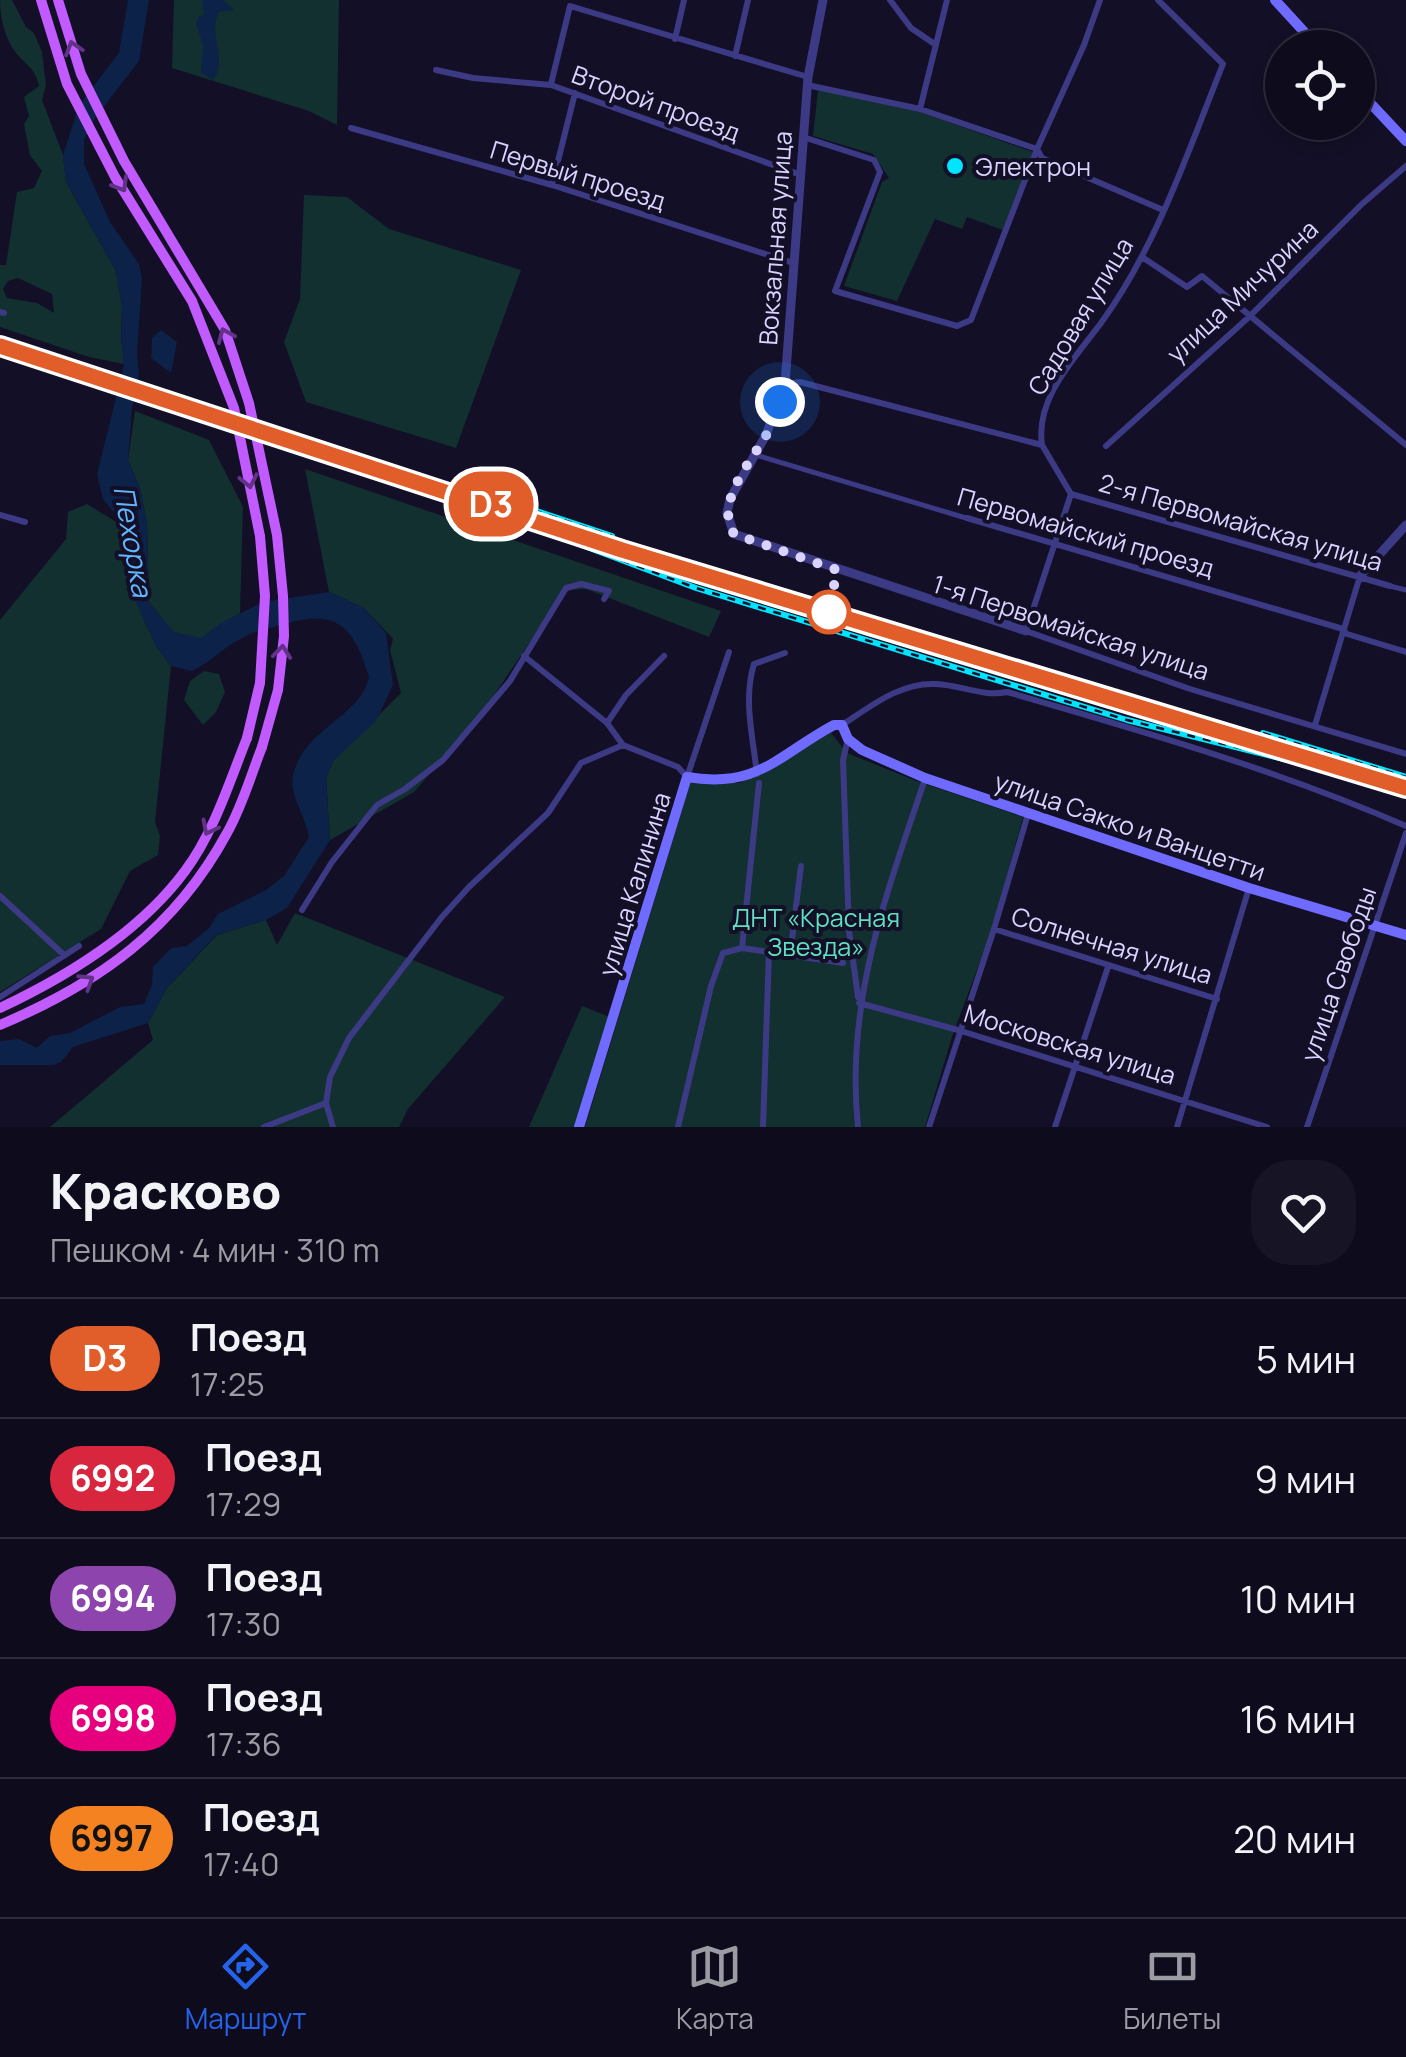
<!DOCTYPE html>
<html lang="ru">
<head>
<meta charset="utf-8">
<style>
  body { margin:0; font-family:Manrope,sans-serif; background:#171425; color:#f1f3f6; height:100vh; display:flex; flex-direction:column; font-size:38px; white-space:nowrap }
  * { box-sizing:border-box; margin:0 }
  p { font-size:32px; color:#9b9ba3 }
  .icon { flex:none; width:55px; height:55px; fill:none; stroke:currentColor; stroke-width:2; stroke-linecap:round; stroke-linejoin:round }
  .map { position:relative; height:1127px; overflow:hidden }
  .side { display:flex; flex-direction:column; background:#0e0b1c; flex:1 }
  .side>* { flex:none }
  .badge { padding:0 20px; border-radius:32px; font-size:35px; line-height:65px }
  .fabs { position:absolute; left:1265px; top:30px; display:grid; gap:20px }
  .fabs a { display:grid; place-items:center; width:110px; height:110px; border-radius:50%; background:#0e0b1c; box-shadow:0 5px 15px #0003,0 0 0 2px #2e2b3b; font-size:50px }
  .you { position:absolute; width:50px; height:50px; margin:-25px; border:8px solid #fff; border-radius:50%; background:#1a73e8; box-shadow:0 0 0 15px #1a73e833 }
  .map>.badge { position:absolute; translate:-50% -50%; box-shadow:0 0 0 5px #fff }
  .round { display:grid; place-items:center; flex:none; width:105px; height:105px; border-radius:40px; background:#171425 }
  .headline { display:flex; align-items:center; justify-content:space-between; height:170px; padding:0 50px }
  h1 { font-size:48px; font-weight:800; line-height:75px }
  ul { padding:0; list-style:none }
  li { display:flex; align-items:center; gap:30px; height:120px; padding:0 50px; border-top:2px solid #2e2b3b }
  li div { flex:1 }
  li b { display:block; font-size:38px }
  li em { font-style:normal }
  li .badge { min-width:110px; font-weight:700; text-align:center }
  .menu { display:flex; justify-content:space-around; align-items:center; height:140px; border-top:2px solid #2e2b3b; background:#0e0b1c; font-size:28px; color:#9b9ba3 }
  .menu a { display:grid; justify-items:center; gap:5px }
  .menu .selected { color:#2563eb }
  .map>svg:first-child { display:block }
</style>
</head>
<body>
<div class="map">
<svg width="1406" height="1127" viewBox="0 0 1406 1127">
  <rect width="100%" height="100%" fill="#130f26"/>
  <path fill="#12302f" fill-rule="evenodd" d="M 0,0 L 12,0 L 26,27 L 34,33 L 42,52 L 46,85 L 42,100 L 63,155 L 66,182 L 116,271 L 122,306 L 121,338 L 124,364 L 89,357 L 0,327 L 0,265 L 6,265 L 17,192 L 34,188 L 42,171 L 30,155 L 24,124 L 29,116 L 24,97 L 39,86 C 35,68 27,66 16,53 C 5,39 0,18 0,0 ZM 18,278 L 52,294 L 54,313 L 37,303 L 7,298 L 3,289 L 8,281 Z
    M 174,0 L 339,0 L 337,125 L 309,111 L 172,68 Z
    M 818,90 L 920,112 L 1033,152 L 1003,230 L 967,217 L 962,229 L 935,219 L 897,301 L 844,286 L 882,182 L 889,178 L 873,154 L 813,136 Z
    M 304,195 L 347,197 L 389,229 L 521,270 L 456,448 L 306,402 L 284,342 L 300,299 Z
    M 135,411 L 209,440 L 243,507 L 240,613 L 197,641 L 174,633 L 149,602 L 147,523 L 140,488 L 128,460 Z
    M 305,469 L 721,611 L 709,637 L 586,589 L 565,590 L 478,719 L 414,792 L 330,840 L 326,778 L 333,761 L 401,693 L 390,650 L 393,639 L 364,608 L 329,592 Z
    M 87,504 L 126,528 C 133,580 136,623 171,666 L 155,822 L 160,836 L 158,855 L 130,871 L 101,929 L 0,992 L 0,620 L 66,539 L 68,512 Z
    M 204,671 L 219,674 L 225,692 L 216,712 L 203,725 L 184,700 L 190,681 Z
    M 831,733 L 847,753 L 919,782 L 1023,817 L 992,929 L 952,1037 L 925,1127 L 585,1127 L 691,781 L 740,783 Z
    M 295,913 L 505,997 L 408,1109 L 399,1127 L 50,1127 L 153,1040 L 148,1023 L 167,988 L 217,935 L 266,920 L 277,945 Z
    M 582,1006 L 612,1018 L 583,1127 L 529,1127 Z"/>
  <path fill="#0c2248" d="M 128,0 L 149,0 L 139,61 L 95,118 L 84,140 L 84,164 L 110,222 L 139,264 L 142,279 L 137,353 L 139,375 L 132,408 L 128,460 L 140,488 L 147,523 L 149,602 L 174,632 L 201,638 L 221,623 L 263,602 L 329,592 L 364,608 L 386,633 L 393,685 L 376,721 L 333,761 L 326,778 L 330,840 L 287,908 L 266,920 L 216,935 L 167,988 L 148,1023 L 73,1047 L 61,1062 L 54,1065 L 0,1065 L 0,1041 L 19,1039 L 37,1048 L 50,1036 L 70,1033 L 120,1007 L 144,1004 L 152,985 L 153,967 L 171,948 L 187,946 L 209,928 L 218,914 L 266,890 L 284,876 L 309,837 C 306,817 289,796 293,776 C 302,729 361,717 369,677 C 355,631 340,608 288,623 C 274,627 257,630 244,637 C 225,646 211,662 192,671 L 171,666 L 156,647 L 136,603 L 126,528 L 103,499 L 97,474 L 124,365 L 121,338 L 122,306 L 116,271 L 66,182 L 63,155 L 79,105 L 119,53 Z
    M 202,0 L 224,0 L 234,10 L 219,12 C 207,35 229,60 213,80 L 201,73 L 203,45 L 196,24 L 199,16 L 204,15 Z
    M 161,330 L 177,342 L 171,373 L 151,358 L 152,338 Z"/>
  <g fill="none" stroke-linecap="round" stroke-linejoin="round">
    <path stroke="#3d3a85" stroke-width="5" d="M 756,455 L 966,518
      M 1390,586 L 1406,590"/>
    <path stroke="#3d3a85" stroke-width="6" d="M 890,0 L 911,28 L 936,45
      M 675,39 L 684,0
      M 735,56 L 748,0
      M 436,70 L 473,78 L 551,85 L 801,175
      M 551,84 L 570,6 L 808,77
      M 807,85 L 920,109 L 1037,149 L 1042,158 L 1163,210
      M 920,109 L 947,0
      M 351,128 L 552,185 L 793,263
      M 803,137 L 874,160 L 880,172 L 835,291 L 957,326 L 971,320 L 1037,149 L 1084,45 L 1100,0
      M 552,185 L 575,93
      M 1142,257 L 1187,287 L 1202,276 L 1406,445
      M 0,312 L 4,313
      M 785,384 L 800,382 L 1042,445 L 1071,494 L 1390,586
      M 1042,445 C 1035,398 1075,358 1101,323 C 1157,246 1188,151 1223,64 L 1158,0
      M 1106,446 L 1249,317 L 1362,204 L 1406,166
      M 1071,494 L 1026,631 L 1190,689 L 1406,754
      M 0,515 L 25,522
      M 967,518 L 1343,629 L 1347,634 L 1406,652
      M 524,656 L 607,723 L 623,745 L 678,767 L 687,777 L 729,652
      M 607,723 L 626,695 L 664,656
      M 842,725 C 870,707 900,682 936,684 C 961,685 982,697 1007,692 C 1142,731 1278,770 1406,826
      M 1315,725 L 1360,576
      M 848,739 L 843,760 L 849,931 L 858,997
      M 757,774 C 753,738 743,699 754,664 L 785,653
      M 0,896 L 64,955
      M 302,910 L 332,862 L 377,805 L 405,789 L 443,760 L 510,681 L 566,588 L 581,584 L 609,591 L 604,599
      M 994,929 L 1217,999
      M 742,948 L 843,963
      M 790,955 L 801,866
      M 0,997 L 79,946
      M 859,1003 L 958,1030 L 1267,1127
      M 264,1127 L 326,1103
      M 333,1127 L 326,1103 L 330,1077 L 349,1038 L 441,918 L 469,887 L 548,813 L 581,763 L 623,745
      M 678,1127 L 711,986 L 723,953 L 742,948 L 759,783
      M 763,1127 L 769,951
      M 858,1127 C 845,1002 886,895 925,779
      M 929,1127 L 994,929 L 1028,814
      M 1055,1127 L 1108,967
      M 1177,1127 L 1249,888
      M 1307,1127 L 1406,833"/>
    <path stroke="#3d3a85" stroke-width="9" d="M 823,0 L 808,77 L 785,384 L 766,435 L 730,499 L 727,513 L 734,534 L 1026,631
      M 1360,576 L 1406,525"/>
    <path stroke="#6f6bff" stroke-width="10" d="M 1275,0 L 1319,48
      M 1358,90 L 1406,141
      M 579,1127 L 687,777 C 758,789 778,755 834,725 L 842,725 L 848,739 L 862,750 L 925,778 L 1249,888 L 1406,935"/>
    <path stroke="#c25bff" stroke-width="10" d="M 0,1008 C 68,976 140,932 185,871 C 214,832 229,783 247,738
      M 0,1025 C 99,983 175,929 227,833 C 242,807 251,775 262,747"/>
    <g stroke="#00e5ff" stroke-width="6">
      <path id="rail" d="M 0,352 L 467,502 L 696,588 L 1127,720 L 1328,770 L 1406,794
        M 488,495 L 612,536
        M 598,536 L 688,564
        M 675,566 L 1182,719
        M 1172,711 L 1272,741
        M 1263,733 L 1406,777"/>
    </g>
    <use href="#rail" stroke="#130f26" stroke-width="2.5" stroke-dasharray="8" stroke-linecap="butt"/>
    <path stroke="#c25bff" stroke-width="10" d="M 41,0 L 67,84 L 115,177 L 192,301 L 234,408 L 260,536 L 265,596 L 260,683 L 247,738
      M 58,0 L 81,74 L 124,161 L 225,330 L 249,403 L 277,535 L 283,596 L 284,636 L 278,690 L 262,747"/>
  </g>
  <defs><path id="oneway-chevron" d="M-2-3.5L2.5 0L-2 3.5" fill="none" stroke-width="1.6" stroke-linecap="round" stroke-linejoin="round" transform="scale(2.5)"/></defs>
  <g stroke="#623188">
    <use href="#oneway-chevron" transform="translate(73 48) rotate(-107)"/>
    <use href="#oneway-chevron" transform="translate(121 185) rotate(59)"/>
    <use href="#oneway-chevron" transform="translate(225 335) rotate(-113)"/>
    <use href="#oneway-chevron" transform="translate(249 481) rotate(78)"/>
    <use href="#oneway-chevron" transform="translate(282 652) rotate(-84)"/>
    <use href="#oneway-chevron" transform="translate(209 828) rotate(117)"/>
    <use href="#oneway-chevron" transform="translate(87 981) rotate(-32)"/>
  </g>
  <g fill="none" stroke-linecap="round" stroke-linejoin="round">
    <g stroke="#fff" stroke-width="22">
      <path id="line" d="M 0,346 L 622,550 L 1406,788"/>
    </g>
    <use href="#line" stroke="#e15d29" stroke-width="15"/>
    <path stroke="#d9d4ff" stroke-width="10" stroke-dasharray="0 18" d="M 780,402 C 775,414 771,428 764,439 C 748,465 715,504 734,534 L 837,570 L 829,612"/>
  </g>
  <circle fill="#00e5ff" stroke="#130f26" stroke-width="4" cx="955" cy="166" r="10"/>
  <circle fill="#fff" stroke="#e15d29" stroke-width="5" cx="829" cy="612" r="20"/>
  <g text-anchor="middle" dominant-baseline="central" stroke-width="8" stroke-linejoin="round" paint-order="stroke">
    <g font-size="25" fill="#d9d4ff" stroke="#130f26">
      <text transform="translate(656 103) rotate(20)">Второй проезд</text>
      <text transform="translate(578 175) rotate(17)">Первый проезд</text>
      <text transform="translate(775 238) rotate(-86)">Вокзальная улица</text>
      <text transform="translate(1242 291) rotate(-43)">улица Мичурина</text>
      <text transform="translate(1080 316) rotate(-59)">Садовая улица</text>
      <text transform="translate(1241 522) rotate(16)">2-я Первомайская улица</text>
      <text transform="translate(1086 532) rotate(16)">Первомайский проезд</text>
      <text transform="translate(1071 627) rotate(18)">1-я Первомайская улица</text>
      <text transform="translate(1130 826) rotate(19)">улица Сакко и Ванцетти</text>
      <text transform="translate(634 884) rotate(-73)">улица Калинина</text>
      <text transform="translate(1112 945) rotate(17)">Солнечная улица</text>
      <text transform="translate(1338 974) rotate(-71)">улица Свободы</text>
      <text transform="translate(1070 1044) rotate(17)">Московская улица</text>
    </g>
    <g font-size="25" fill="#d9d4ff" stroke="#130f26" text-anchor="start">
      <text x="975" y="166">Электрон</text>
    </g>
    <g font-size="25" fill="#5fe0c0" stroke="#130f26">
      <text x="816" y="917">ДНТ «Красная<tspan x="816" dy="29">Звезда»</tspan></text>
    </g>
    <g font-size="28" font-style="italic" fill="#62b6ff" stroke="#130f26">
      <text transform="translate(134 541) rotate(80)">Пехорка</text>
    </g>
  </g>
</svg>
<div class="fabs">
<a><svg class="icon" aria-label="locate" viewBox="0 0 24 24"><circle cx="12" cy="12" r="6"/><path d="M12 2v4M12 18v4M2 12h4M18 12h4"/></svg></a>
</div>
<div class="you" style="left:780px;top:402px"></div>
<b class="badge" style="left:491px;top:504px;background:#e15d29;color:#fff">D3</b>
</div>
<section class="side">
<div class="headline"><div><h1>Красково</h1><p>Пешком · 4 мин · 310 m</p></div><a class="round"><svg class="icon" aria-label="heart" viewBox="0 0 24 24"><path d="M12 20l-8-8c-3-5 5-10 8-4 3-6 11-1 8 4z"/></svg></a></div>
<ul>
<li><span class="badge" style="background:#e15d29;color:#fff">D3</span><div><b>Поезд</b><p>17:25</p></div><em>5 мин</em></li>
<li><span class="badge" style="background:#d7263d;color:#fff">6992</span><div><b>Поезд</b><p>17:29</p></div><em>9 мин</em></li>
<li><span class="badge" style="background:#8e44ad;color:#fff">6994</span><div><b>Поезд</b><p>17:30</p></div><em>10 мин</em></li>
<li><span class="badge" style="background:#e6007e;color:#fff">6998</span><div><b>Поезд</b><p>17:36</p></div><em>16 мин</em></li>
<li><span class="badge" style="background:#f58220;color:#111">6997</span><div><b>Поезд</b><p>17:40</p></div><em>20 мин</em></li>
</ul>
</section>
<nav class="menu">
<a class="selected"><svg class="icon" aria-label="directions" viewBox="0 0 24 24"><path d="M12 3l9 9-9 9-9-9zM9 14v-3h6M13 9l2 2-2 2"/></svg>Маршрут</a>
<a><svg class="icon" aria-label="map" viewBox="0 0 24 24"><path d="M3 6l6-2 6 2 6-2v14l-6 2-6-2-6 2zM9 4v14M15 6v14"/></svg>Карта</a>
<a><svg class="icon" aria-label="tickets" viewBox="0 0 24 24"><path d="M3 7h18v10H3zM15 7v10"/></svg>Билеты</a>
</nav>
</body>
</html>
